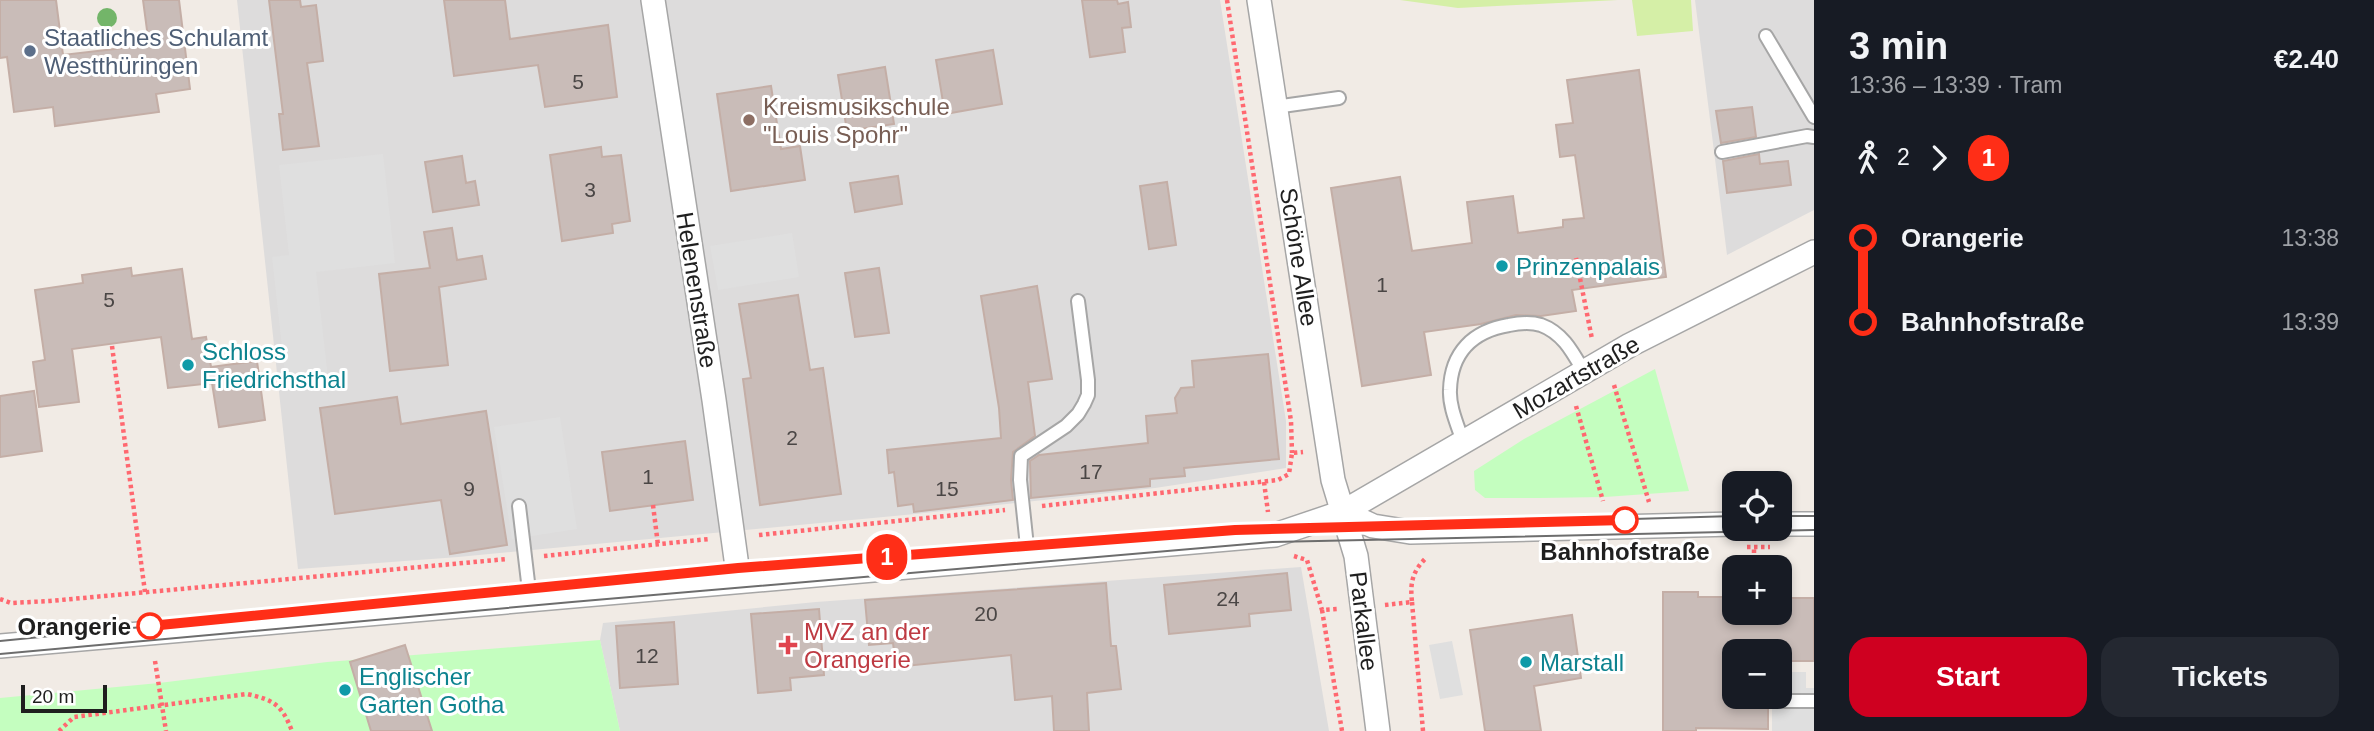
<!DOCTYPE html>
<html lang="en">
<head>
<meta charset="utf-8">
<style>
  body { margin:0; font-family:Arial,sans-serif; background:#242831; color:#f1f3f6; height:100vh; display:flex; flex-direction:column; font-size:26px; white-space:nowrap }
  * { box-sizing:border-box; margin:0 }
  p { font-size:23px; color:#9ea1a6 }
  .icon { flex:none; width:38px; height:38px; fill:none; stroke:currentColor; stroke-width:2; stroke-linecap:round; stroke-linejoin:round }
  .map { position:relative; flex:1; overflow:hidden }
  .side { display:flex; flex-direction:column; background:#171b24; width:560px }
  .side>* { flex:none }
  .badge { padding:0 14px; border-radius:23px; font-size:24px; line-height:46px }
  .controls { position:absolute; left:1722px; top:471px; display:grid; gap:14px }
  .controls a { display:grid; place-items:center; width:70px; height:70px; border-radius:14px; background:#171b24; box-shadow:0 4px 10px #0003; font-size:35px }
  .scale { position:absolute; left:21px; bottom:18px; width:86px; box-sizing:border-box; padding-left:7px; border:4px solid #1f1f1f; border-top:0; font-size:19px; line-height:24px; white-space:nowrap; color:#1f1f1f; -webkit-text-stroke:5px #fff; paint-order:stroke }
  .map>.badge { position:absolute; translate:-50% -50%; box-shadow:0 0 0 4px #fff }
  .legs { display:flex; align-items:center; gap:10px; height:77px; padding:0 35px; font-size:23px }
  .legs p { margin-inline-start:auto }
  .headline { display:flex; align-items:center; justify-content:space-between; height:119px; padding:0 35px }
  h1 { font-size:38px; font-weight:800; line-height:52px }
  .cta { display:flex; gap:14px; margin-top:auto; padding:14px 35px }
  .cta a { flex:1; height:80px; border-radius:21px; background:#cf0020; color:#fff; font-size:28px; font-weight:800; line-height:80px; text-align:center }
  .cta a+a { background:#242831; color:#f1f3f6 }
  ul { padding:0 35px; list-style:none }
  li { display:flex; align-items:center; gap:24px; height:84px; font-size:26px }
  li i { display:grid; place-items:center; width:10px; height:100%; margin:0 9px; background:currentColor }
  li i::after { content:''; width:18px; height:18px; margin:-9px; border:5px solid; border-radius:50%; background:#171b24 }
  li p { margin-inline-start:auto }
  li:first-child i { background:linear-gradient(#0000 50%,currentColor 0) }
  li:last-child i { background:linear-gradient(currentColor 50%,#0000 0) }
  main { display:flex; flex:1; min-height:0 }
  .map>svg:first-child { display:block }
</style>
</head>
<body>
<main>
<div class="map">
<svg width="1814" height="731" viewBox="0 0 1814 731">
  <rect width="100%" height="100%" fill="#f1ebe5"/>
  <path fill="#dddcdc" d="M 237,0 L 1220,0 L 1286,421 L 1286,468 L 1155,488 L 915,514 L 458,557 L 298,569 Z
    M 1695,0 L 1814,0 L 1814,210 L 1727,255 Z
    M 1301,567 L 1329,731 L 620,731 L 600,640 L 603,623 L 816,602 Z"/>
  <path fill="#d5efa7" d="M 1400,0 L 1618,0 L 1458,8 Z
    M 1632,0 L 1691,0 L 1693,31 L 1637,36 Z"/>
  <path fill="#c4febf" d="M 1655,369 L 1689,491 L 1605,497 L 1540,498 L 1485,498 L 1475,490 L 1474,471 L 1524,439 Z
    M 600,640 L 620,731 L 0,731 L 0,698 L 159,683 L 327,662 Z"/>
  <path fill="#dfdfdf" d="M 383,154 L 395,263 L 316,272 L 328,378 L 286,383 L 272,257 L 289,255 L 279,165 Z
    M 792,233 L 799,277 L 718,290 L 710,246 Z
    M 560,417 L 577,529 L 512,539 L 494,427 Z
    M 1452,641 L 1463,695 L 1440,699 L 1429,645 Z
    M 1780,672 L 1806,672 L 1806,688 L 1814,688 L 1814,731 L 1772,731 L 1772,697 L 1780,696 Z"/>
  <path fill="#c9bcb8" stroke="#c4aea6" stroke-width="2" d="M 0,0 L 56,0 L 63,55 L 149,45 L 143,0 L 179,0 L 190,89 L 156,94 L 159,112 L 55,126 L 53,107 L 14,112 L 7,57 L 0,58 Z
    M 269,0 L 300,0 L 301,7 L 316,5 L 323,61 L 307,63 L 319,146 L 283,150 L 279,114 L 283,114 Z
    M 444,0 L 505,0 L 510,39 L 608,25 L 617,97 L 545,107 L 538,65 L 454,76 Z
    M 1082,0 L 1117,0 L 1118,4 L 1128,2 L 1131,27 L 1122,28 L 1125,52 L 1090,57 Z
    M 993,50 L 1002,104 L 945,114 L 936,60 Z
    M 885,67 L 894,124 L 847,131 L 838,75 Z
    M 1639,70 L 1666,277 L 1572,290 L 1576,311 L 1541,316 L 1516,315 L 1481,324 L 1424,332 L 1431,375 L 1362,386 L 1331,188 L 1400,177 L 1412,251 L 1472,243 L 1467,202 L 1513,196 L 1518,233 L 1563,227 L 1563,220 L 1584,218 L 1575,155 L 1560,157 L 1556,125 L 1573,123 L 1567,80 Z
    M 771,86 L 781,149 L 800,146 L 805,180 L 731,191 L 717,94 Z
    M 1752,107 L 1756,137 L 1721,143 L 1716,111 Z
    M 601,147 L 602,157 L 621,155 L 630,221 L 612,224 L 613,233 L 562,241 L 550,155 Z
    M 1759,154 L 1760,164 L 1788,161 L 1791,185 L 1727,193 L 1723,161 Z
    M 462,156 L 466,183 L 475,181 L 479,205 L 433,212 L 425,162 Z
    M 898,176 L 902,204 L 855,212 L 850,183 Z
    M 1167,182 L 1176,245 L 1149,249 L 1140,186 Z
    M 452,228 L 457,260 L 482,256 L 486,279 L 439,287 L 448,365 L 390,371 L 379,274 L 430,268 L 424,232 Z
    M 131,268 L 132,276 L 182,269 L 192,339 L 206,337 L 211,367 L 257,361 L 265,420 L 219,427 L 212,383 L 168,388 L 161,337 L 72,349 L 79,402 L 39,407 L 33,362 L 45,360 L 35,290 L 83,283 L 82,275 Z
    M 879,268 L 889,333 L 855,337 L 845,273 Z
    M 1037,286 L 1052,379 L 1028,382 L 1035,436 L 1013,452 L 1011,480 L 1013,500 L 914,512 L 913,504 L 898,506 L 894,472 L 889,473 L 887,450 L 1001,438 L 999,408 L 981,296 Z
    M 798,295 L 810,370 L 823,368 L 841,494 L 760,505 L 743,379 L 751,378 L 739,304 Z
    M 1268,354 L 1279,459 L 1184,468 L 1185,476 L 1150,479 L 1150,486 L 1031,498 L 1030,461 L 1039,455 L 1148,443 L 1146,416 L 1177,413 L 1175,398 L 1181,388 L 1194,387 L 1192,361 Z
    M 34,391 L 42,451 L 0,457 L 0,396 Z
    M 397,397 L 401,424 L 486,411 L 507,545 L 450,554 L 441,500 L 335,514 L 320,408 Z
    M 685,441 L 693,500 L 610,511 L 602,452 Z
    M 1287,573 L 1291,610 L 1249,614 L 1250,626 L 1169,634 L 1164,585 Z
    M 1106,583 L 1111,646 L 1116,646 L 1121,689 L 1087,693 L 1089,731 L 1054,731 L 1052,696 L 1015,700 L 1011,655 L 896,667 L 893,643 L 869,645 L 865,600 Z
    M 1663,592 L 1698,592 L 1698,597 L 1734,597 L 1734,612 L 1780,612 L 1780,598 L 1814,598 L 1814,661 L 1780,661 L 1780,651 L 1734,651 L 1734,696 L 1768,696 L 1768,729 L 1696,728 L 1696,731 L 1663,731 Z
    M 819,609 L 824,675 L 790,678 L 791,690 L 758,693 L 751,614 Z
    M 1572,615 L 1581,678 L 1534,686 L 1541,731 L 1485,731 L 1470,630 Z
    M 674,622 L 678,684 L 620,688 L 616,626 Z
    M 405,645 L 432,731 L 371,731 L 350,662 Z"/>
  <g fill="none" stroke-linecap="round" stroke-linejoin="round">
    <g stroke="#a6a6a6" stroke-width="16">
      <path id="service" d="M 1766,36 L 1814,117
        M 1275,107 L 1339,98
        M 1722,152 L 1807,136 L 1814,137
        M 1463,442 C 1458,426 1449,407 1450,390 C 1451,352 1473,331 1509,325 C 1519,323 1531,322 1541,325 C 1563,333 1573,353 1584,372
        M 519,506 L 530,599
        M 1028,556 L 1020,480 L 1021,456 L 1066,426 L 1078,414 L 1084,404 L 1088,395 L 1088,380 L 1078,301
        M 1784,680 L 1784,701 L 1814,701"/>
    </g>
    <g stroke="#a6a6a6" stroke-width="26">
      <path id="minor" d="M 653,0 L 714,400 L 739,581
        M 1259,0 L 1333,480 L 1356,556 L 1378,731
        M 1343,512 L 1373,526 L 1410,532 L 1734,524
        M 1780,524 L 1814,524
        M 0,646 L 1275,535 L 1343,512 L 1630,345 L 1814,252"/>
    </g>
    <path stroke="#ff6870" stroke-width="4.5" stroke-dasharray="3.5 3.5" stroke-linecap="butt" d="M 1227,0 L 1291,421 L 1292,453
      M 1576,258 L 1592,339
      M 112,346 L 145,592
      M 1614,385 L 1649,502
      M 1576,406 L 1603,501
      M 1264,482 L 1268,512
      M 653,505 L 658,545
      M 1042,506 L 1278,480 L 1289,474 L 1292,453 L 1303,452
      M 759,535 L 1005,510
      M 1747,547 L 1770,547
      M 544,556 L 709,539
      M 1294,556 L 1307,560 L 1322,610 L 1338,609
      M 1754,567 L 1754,547
      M 0,599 L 11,603 L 50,601 L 507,559
      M 1412,602 L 1423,731
      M 1385,605 L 1412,602 C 1410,583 1412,572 1426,558
      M 1322,610 L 1342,731
      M 155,661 L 166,731
      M 59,731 L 74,717 L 247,694 C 274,700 282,705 292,731"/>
    <use href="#service" stroke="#fff" stroke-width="12"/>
    <use href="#minor" stroke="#fff" stroke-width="23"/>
    <path stroke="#6d6d6d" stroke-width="2" d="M 1780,516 L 1814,516
      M 0,641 L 738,568 L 1235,531 L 1734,516
      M 0,654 L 572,602 L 1272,542 L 1814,530"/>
  </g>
  <circle fill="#73b569" cx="107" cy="18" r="10"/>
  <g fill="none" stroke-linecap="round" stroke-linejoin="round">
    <g stroke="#fff" stroke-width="16">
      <path id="line-1" d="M 150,626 L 738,568 L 1235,530 L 1625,520"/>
    </g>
    <use href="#line-1" stroke="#ff2e17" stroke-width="10"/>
  </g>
  <circle fill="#5c6f8a" stroke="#fff" stroke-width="2.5" cx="30" cy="51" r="7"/>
  <circle fill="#8d6e63" stroke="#fff" stroke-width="2.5" cx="749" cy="120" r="7"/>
  <g fill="#0f9aa8" stroke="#fff" stroke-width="2.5">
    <circle cx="1502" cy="266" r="7"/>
    <circle cx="188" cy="365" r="7"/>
    <circle cx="1526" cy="662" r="7"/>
    <circle cx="345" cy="690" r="7"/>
  </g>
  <g fill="#fff" stroke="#ff2e17" stroke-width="3.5">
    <circle cx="1625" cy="520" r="12"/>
    <circle cx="150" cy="626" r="12"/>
  </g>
  <path fill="#e0444e" stroke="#fff" stroke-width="2.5" d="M784.5 634.5h7v7h7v7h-7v7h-7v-7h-7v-7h7z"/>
  <g text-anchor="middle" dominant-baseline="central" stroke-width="6" stroke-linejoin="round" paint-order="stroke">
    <g font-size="21" fill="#4a4645">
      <text x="578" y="81">5</text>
      <text x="590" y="189">3</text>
      <text x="1382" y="284">1</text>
      <text x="109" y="299">5</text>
      <text x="792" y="437">2</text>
      <text x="1091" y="471">17</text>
      <text x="648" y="476">1</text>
      <text x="469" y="488">9</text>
      <text x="947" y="488">15</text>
      <text x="1228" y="598">24</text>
      <text x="986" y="613">20</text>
      <text x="647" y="655">12</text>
    </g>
    <g font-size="24" fill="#4e5e75" stroke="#fff" text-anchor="start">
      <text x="44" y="37">Staatliches Schulamt<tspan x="44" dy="28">Westthüringen</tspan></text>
    </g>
    <g font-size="24" fill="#785e54" stroke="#fff" text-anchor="start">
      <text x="763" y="106">Kreismusikschule<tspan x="763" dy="28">"Louis Spohr"</tspan></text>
    </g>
    <g font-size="24" fill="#1f1f1f" stroke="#fff">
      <text transform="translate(1299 257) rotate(81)">Schöne Allee</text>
      <text transform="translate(697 290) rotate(81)">Helenenstraße</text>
      <text transform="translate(1576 377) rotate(-30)">Mozartstraße</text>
      <text transform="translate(1364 621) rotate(83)">Parkallee</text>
    </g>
    <g font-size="24" fill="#0d838f" stroke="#fff" text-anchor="start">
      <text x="1516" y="266">Prinzenpalais</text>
      <text x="202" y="351">Schloss<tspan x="202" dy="28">Friedrichsthal</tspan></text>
      <text x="1540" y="662">Marstall</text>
      <text x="359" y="676">Englischer<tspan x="359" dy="28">Garten Gotha</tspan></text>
    </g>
    <g font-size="24" font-weight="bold" fill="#1f1f1f" stroke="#fff">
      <text x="1625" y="551">Bahnhofstraße</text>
      <text x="131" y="626" text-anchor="end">Orangerie</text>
    </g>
    <g font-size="24" fill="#be3a42" stroke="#fff" text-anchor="start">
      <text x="804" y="631">MVZ an der<tspan x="804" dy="28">Orangerie</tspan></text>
    </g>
  </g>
</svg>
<div class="controls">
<a><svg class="icon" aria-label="locate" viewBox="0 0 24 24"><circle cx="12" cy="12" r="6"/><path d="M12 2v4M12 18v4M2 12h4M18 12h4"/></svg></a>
<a>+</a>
<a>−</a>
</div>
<div class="scale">20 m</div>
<b class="badge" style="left:887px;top:557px;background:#ff2e17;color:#fff">1</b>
</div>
<section class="side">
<div class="headline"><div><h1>3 min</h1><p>13:36 – 13:39 · Tram</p></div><b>€2.40</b></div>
<div class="legs"><svg class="icon" aria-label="walk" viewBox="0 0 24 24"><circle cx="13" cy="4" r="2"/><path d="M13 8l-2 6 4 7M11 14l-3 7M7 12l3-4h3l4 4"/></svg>2<svg class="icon" aria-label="forward" viewBox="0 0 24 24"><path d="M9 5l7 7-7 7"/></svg><b class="badge" style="background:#ff2e17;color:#fff">1</b></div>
<ul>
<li><i style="color:#ff2e17"></i><b>Orangerie</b><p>13:38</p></li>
<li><i style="color:#ff2e17"></i><b>Bahnhofstraße</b><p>13:39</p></li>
</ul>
<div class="cta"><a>Start</a><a>Tickets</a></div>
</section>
</main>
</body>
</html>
